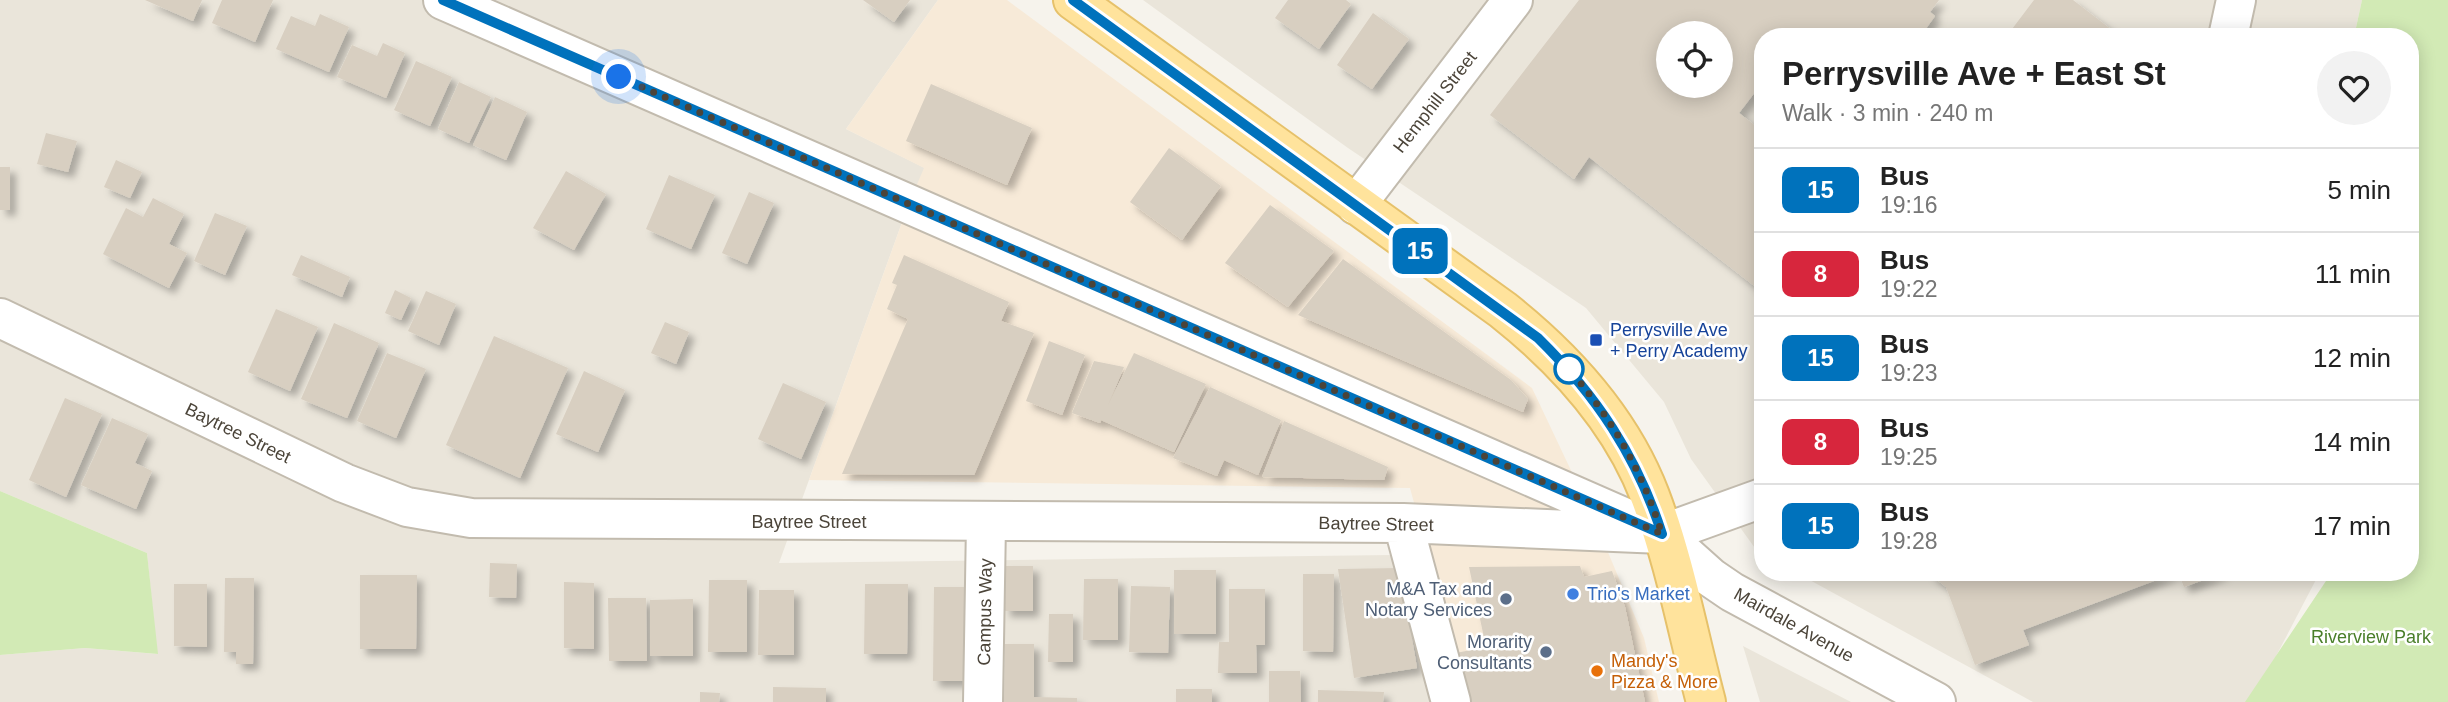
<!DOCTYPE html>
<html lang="en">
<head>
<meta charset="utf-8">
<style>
  body { margin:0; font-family:Arial,sans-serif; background:#f2f2f2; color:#222; height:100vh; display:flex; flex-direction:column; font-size:26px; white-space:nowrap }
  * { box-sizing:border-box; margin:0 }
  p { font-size:23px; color:#767676 }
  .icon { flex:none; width:38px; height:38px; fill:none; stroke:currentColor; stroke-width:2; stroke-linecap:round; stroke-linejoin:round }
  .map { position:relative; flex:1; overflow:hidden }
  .side { position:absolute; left:1754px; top:28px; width:665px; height:553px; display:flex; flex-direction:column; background:#fff; border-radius:28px; box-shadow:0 4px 18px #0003 }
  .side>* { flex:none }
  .badge { padding:0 14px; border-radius:10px; font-size:24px; line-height:46px }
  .buttons { position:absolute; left:1656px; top:21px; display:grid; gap:14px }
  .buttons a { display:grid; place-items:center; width:77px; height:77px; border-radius:50%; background:#fff; box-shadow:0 4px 18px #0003; font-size:35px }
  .you { position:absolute; width:35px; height:35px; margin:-18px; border:5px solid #fff; border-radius:50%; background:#1a73e8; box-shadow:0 0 0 10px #1a73e833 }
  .map>.badge { position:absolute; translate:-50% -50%; box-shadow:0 0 0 4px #fff }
  .round { display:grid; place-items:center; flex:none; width:74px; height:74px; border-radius:37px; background:#f2f2f2 }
  .head { display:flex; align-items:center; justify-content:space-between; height:119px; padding:0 28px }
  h1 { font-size:33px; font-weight:800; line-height:52px }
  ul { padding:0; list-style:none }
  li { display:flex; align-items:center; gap:21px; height:84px; padding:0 28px; border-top:2px solid #e0e0e0 }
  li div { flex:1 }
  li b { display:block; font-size:26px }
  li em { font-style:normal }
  li .badge { min-width:77px; font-weight:700; text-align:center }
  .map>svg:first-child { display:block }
</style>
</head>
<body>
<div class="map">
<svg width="2448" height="702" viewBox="0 0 2448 702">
  <defs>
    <filter id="shadow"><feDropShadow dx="6" dy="6" stdDeviation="3.5" flood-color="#0004"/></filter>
  </defs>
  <rect width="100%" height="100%" fill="#f6f3ec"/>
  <path fill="#eae5da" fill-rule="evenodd" d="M 0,0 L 938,0 L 846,129 L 925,168 L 909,203 L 779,563 L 1392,555 L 1437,702 L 0,702 L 0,655 L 85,648 L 157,654 L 147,553 L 0,491 Z
    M 1143,0 L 2362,0 L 2354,37 L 1762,37 L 1762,554 L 1757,551 L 1691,459 L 1664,402 L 1586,308 L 1348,148 ZM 1668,33 L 1720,33 L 1720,86 L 1668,86 Z
    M 1795,572 L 2320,572 L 2252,702 L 2033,702 Z
    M 1743,646 L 1851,702 L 1760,702 Z"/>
  <path fill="#f7ead8" d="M 938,0 L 1007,0 L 1532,388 L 1594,519 L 1644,638 L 1659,702 L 1468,702 L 1410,488 L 809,480 L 909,203 L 924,168 L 846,129 Z"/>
  <path fill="#d2eab5" d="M 2362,0 L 2448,0 L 2448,702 L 2245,702 L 2332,572 L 2410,572 L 2410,37 L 2354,37 Z
    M 0,491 L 147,553 L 158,654 L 85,648 L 0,655 Z"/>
  <path fill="#d8cfc1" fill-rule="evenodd" filter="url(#shadow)" d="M 145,0 L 202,0 L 193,21 Z
    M 222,0 L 273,0 L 255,42 L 212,23 Z
    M 863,0 L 910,0 L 894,22 Z
    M 1288,0 L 1346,0 L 1351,4 L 1319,49 L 1275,18 Z
    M 1579,0 L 1939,0 L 1930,12 L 1935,16 L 1920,37 L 1806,37 L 1801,33 L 1798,37 L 1762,37 L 1762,83 L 1739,113 L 1762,131 L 1762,292 L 1589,157 L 1574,179 L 1490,115 ZM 1668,33 L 1720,33 L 1720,86 L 1668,86 Z
    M 2034,0 L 2073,0 L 2121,37 L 2006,37 Z
    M 1373,13 L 1409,39 L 1372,89 L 1337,65 Z
    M 320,14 L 349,27 L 329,72 L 276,49 L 291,16 L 315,26 Z
    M 383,43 L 405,53 L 386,98 L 337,77 L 352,45 L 377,56 Z
    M 416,61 L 452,77 L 430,126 L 394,110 Z
    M 459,82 L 491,97 L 469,143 L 438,129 Z
    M 931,84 L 1032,128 L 1007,185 L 906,141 Z
    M 495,97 L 527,112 L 506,160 L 473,145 Z
    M 46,133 L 77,141 L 68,172 L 37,164 Z
    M 1169,148 L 1221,186 L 1182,240 L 1130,202 Z
    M 116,160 L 142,172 L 130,198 L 104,187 Z
    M 0,167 L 10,167 L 10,210 L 0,210 Z
    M 566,171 L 606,194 L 574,250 L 533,228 Z
    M 669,175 L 715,195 L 691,249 L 646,229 Z
    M 749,192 L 774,203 L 747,264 L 722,253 Z
    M 153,198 L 184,214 L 169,244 L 187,253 L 169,288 L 103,254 L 126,208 L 143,217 Z
    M 1270,205 L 1334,251 L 1288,307 L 1225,263 Z
    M 215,213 L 247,226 L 225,275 L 194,261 Z
    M 301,255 L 350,277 L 342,297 L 292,275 Z
    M 904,255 L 1009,302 L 1001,321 L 1034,333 L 974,475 L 842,474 L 908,319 L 887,309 L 897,285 L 892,283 Z
    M 1343,259 L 1511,380 L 1528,399 L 1523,412 L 1298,315 Z
    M 395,290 L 411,298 L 401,320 L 385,313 Z
    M 426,291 L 456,304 L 439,345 L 408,331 Z
    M 276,309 L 318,327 L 290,391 L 248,372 Z
    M 665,322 L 689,332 L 676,364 L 651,353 Z
    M 334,323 L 379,343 L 347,418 L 301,399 Z
    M 494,336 L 568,368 L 520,478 L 446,445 Z
    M 1049,341 L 1085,355 L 1062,415 L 1026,401 Z
    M 387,353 L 426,369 L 396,438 L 357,421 Z
    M 1134,353 L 1206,384 L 1174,452 L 1101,420 L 1100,423 L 1072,413 L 1094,361 L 1124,367 L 1108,405 Z
    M 584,371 L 625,390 L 598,452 L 556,434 Z
    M 783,383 L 826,402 L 801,459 L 758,439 Z
    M 1210,387 L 1281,420 L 1258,475 L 1224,460 L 1217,476 L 1173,458 Z
    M 65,398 L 102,414 L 66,497 L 29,480 Z
    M 112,418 L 148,434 L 135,463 L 152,471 L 136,509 L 81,485 Z
    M 1284,421 L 1388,467 L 1384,480 L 1262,477 Z
    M 490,563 L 517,564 L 516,598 L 489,597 Z
    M 1005,566 L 1033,566 L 1033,611 L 1004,611 Z
    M 1580,566 L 1584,577 L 1612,571 L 1625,607 L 1645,702 L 1468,702 L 1456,653 L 1486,647 L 1469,567 Z
    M 1400,568 L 1417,668 L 1354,678 L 1338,569 Z
    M 1174,570 L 1216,570 L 1216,634 L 1174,634 Z
    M 1927,572 L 2223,572 L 2223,573 L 2184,587 L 2178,572 L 2023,630 L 2029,645 L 1975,665 L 1946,587 Z
    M 1303,574 L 1334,574 L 1333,652 L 1303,651 Z
    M 360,575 L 417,575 L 416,649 L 360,649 Z
    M 225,578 L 254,578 L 253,664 L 236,664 L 236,652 L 224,652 Z
    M 1084,579 L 1118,579 L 1118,640 L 1083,640 Z
    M 709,580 L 747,580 L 747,652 L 708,652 Z
    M 564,582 L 594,583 L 594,649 L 564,648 Z
    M 174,584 L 207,584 L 207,647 L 174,646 Z
    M 865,584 L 908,584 L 907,654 L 864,654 Z
    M 1131,586 L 1170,587 L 1168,653 L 1129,652 Z
    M 934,587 L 971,587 L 970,681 L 933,681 Z
    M 1229,589 L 1265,589 L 1265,645 L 1256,645 L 1257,673 L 1218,673 L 1219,642 L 1229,642 Z
    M 759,590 L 794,590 L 794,655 L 758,655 Z
    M 608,598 L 646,598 L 647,661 L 609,661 Z
    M 693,599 L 693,656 L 650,656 L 650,600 Z
    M 1049,614 L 1073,614 L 1073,662 L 1048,662 Z
    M 1005,644 L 1034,644 L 1034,697 L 1077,698 L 1077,702 L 1004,702 Z
    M 1269,671 L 1300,671 L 1301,702 L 1269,702 Z
    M 773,687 L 826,688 L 826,702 L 773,702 Z
    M 1176,689 L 1212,689 L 1212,702 L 1176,702 Z
    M 1318,690 L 1384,692 L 1383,702 L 1318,702 Z
    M 700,692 L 720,693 L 719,702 L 700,702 Z"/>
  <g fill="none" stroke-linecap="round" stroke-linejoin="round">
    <g stroke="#c2bbae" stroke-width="42">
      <path id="minor" d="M 443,0 L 1662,534 L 1710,577 L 1732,592 L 1936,702
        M 2228,37 L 2236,0
        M 1356,205 L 1513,0
        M 0,318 L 344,483 L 407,507 L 471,518 L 1403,523 L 1662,534 L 1762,498
        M 1403,523 L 1451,702
        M 983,702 L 986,523"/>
    </g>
    <g stroke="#e6c16a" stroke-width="42">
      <path id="major" d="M 1073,0 L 1503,310 C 1566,360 1621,420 1650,496 C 1675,562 1688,634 1706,702"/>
    </g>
    <use href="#minor" stroke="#fff" stroke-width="38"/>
    <use href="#major" stroke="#ffe39c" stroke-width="38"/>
  </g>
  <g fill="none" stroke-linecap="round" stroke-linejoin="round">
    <g stroke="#fff" stroke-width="16">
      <path id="line" d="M 443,0 L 1662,534 C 1637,456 1596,395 1538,338 L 1073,0"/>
    </g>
    <use href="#line" stroke="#0072bc" stroke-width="10"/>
    <path stroke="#4b4439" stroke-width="7" stroke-dasharray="0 12.6" d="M 619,77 L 1662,534 C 1641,468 1610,414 1563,363 L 1569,369"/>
  </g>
  <rect fill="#1a4fb4" stroke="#fff" stroke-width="2.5" x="1589" y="333" width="14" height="14" rx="3.5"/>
  <circle fill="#fff" stroke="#0072bc" stroke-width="3.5" cx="1569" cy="369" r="14"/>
  <circle fill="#3f7fe0" stroke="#fff" stroke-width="2.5" cx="1573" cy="594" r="7"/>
  <g fill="#5c6f8a" stroke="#fff" stroke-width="2.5">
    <circle cx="1506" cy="599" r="7"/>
    <circle cx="1546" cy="652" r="7"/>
  </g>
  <circle fill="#e8710a" stroke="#fff" stroke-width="2.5" cx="1597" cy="671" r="7"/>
  <g text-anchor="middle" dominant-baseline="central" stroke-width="5" stroke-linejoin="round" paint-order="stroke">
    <g font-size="18" fill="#4b4439" stroke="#fff">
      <text transform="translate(1435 102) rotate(-52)">Hemphill Street</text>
      <text transform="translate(238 433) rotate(26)">Baytree Street</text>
      <text x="809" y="522">Baytree Street</text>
      <text transform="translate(1376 524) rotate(1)">Baytree Street</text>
      <text transform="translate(985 612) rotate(-89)">Campus Way</text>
      <text transform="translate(1794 625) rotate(29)">Mairdale Avenue</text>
    </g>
    <g font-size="18" fill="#164399" stroke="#fff" text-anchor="start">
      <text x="1610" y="330">Perrysville Ave<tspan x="1610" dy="21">+ Perry Academy</tspan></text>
    </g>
    <g font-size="18" fill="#4e5e75" stroke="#fff" text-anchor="end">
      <text x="1492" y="589">M&amp;A Tax and<tspan x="1492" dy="21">Notary Services</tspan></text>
      <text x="1532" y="642">Morarity<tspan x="1532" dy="21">Consultants</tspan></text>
    </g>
    <g font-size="18" fill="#366cbe" stroke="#fff" text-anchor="start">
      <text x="1587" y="594">Trio's Market</text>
    </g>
    <g font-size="18" fill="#4a7f2a" stroke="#fff">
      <text x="2371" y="637">Riverview Park</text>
    </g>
    <g font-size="18" fill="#c56008" stroke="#fff" text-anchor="start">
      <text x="1611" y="661">Mandy's<tspan x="1611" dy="21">Pizza &amp; More</tspan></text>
    </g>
  </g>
</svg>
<div class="buttons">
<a><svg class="icon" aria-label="locate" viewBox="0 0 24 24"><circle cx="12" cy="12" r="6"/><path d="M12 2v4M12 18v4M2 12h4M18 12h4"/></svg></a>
</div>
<div class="you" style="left:619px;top:77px"></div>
<b class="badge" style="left:1420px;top:251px;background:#0072bc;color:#fff">15</b>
<section class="side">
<div class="head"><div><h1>Perrysville Ave + East St</h1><p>Walk · 3 min · 240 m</p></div><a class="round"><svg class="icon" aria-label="heart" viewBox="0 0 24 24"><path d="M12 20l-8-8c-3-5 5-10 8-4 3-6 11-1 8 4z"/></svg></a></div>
<ul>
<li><span class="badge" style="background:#0072bc;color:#fff">15</span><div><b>Bus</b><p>19:16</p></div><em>5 min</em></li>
<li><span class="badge" style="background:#d7263d;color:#fff">8</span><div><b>Bus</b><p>19:22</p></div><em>11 min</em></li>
<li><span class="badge" style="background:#0072bc;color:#fff">15</span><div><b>Bus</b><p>19:23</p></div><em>12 min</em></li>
<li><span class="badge" style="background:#d7263d;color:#fff">8</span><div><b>Bus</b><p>19:25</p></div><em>14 min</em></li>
<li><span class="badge" style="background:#0072bc;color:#fff">15</span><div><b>Bus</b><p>19:28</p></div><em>17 min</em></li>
</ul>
</section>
</div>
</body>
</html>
